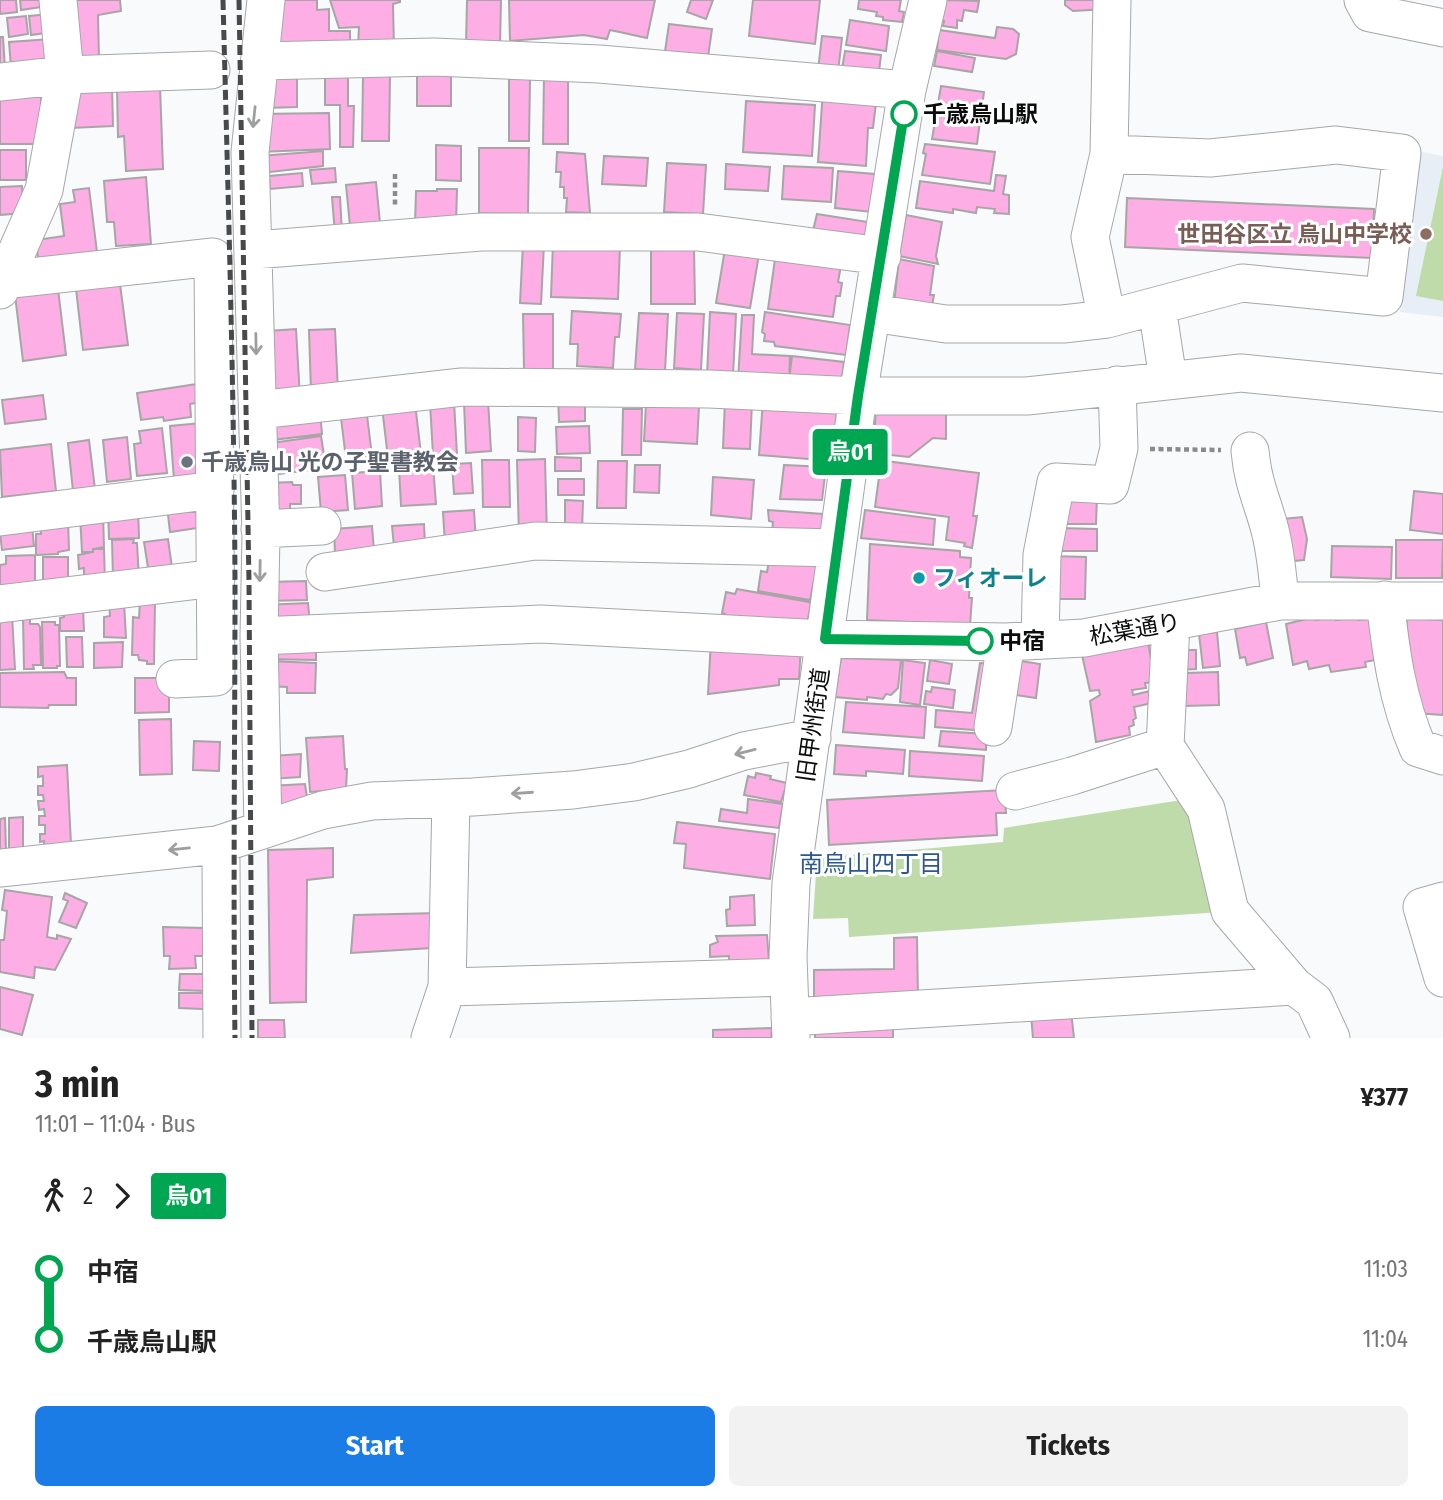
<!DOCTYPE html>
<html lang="en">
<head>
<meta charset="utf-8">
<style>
  body { margin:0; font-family:"Fira Sans Condensed","Noto Sans JP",sans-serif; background:#f2f2f2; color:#222; height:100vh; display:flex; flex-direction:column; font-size:26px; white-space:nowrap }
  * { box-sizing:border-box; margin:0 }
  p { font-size:23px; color:#767676 }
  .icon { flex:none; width:38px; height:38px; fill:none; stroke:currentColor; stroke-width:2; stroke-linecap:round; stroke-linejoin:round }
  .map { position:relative; height:1038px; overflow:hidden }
  .side { display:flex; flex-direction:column; background:#fff; flex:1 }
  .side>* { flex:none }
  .badge { padding:0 14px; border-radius:5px; font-size:24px; line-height:46px }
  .map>.badge { position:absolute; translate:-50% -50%; box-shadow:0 0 0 4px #fff }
  .legs { display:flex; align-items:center; gap:10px; height:77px; padding:0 35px; font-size:23px }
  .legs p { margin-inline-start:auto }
  .head { display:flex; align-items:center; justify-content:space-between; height:119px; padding:0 35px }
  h1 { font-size:38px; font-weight:700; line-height:52px }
  .primary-button { display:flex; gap:14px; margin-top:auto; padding:14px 35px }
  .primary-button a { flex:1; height:80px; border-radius:10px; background:#1b7ce5; color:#fff; font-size:28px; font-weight:700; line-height:80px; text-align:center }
  .primary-button a+a { background:#f2f2f2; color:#222 }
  ul { padding:0 35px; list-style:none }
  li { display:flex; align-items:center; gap:24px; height:70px; font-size:26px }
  li i { display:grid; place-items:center; width:10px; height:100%; margin:0 9px; background:currentColor }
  li i::after { content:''; width:18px; height:18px; margin:-9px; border:5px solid; border-radius:50%; background:#fff }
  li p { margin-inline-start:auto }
  li:first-child i { background:linear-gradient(#0000 50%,currentColor 0) }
  li:last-child i { background:linear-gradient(currentColor 50%,#0000 0) }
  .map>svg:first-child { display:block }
</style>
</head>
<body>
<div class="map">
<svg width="1443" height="1038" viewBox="0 0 1443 1038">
  <rect width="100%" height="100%" fill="#f8fafb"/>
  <path fill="#e8eef6" d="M 1417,151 L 1443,156 L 1443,317 L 1400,312 Z"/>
  <path fill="#bedba9" d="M 1443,167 L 1443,301 L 1416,296 Z
    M 1188,799 L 1222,912 L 849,937 L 848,918 L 813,919 L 817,858 L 1003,842 L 1004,828 Z"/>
  <path fill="#fdaee4" stroke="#a7a5a6" stroke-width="2" d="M 0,0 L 16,0 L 17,12 L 0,14 Z
    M 20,0 L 47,0 L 48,6 L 21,10 Z
    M 66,0 L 120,0 L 121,11 L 98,15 L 99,60 L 73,62 Z
    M 277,0 L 317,0 L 317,10 L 329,9 L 329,31 L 350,31 L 350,47 L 274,49 Z
    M 330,0 L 400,0 L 400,2 L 393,4 L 394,49 L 358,46 L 359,27 L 339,28 Z
    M 467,0 L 501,0 L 500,46 L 466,45 Z
    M 509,0 L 655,0 L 647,38 L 610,30 L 607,39 L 584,35 L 510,41 Z
    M 691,0 L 713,0 L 706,19 L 687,12 Z
    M 753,0 L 820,0 L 815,44 L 749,36 Z
    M 859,0 L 901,0 L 899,11 L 904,12 L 902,22 L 883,20 L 883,17 L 876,16 L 877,12 L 858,9 Z
    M 944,0 L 979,1 L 977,12 L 964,10 L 962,21 L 957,20 L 957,28 L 943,26 L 944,21 L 940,21 Z
    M 1065,0 L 1107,0 L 1107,9 L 1073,11 L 1065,5 Z
    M 51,14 L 53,32 L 31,35 L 29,16 Z
    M 26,16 L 28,34 L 9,37 L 7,18 Z
    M 850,20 L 889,26 L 886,51 L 846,45 Z
    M 669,24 L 712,29 L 707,64 L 664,58 Z
    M 997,27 L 1013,29 L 1019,34 L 1016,54 L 1006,59 L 937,50 L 939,30 L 995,38 Z
    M 822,36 L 842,38 L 838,72 L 818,70 Z
    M 0,37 L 3,37 L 5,69 L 0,69 Z
    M 51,39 L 52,64 L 11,67 L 9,42 Z
    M 845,51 L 881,55 L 878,80 L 841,75 Z
    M 937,51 L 975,58 L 972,72 L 934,66 Z
    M 272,68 L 297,69 L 297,107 L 265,108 Z
    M 417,71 L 451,71 L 451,106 L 417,106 Z
    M 325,73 L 348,74 L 348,106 L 354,106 L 353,147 L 340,147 L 340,105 L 325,105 Z
    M 544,75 L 568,75 L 568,144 L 543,144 Z
    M 363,76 L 390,76 L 389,141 L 362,141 Z
    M 509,79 L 530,79 L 529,141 L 509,141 Z
    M 112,85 L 113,126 L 71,128 L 70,87 Z
    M 160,86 L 163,169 L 126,171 L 124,136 L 118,137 L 117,88 Z
    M 941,86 L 984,92 L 977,144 L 932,139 Z
    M 0,90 L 41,90 L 41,144 L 0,144 Z
    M 823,90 L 876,103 L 873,128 L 868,128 L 866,166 L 818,162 Z
    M 746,101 L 815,105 L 812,156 L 743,152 Z
    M 329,113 L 330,149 L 260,152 L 258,114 Z
    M 925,144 L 995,152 L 990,184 L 922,175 L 926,154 L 923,153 Z
    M 436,145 L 461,146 L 461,181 L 436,180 Z
    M 479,148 L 529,148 L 528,214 L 479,213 Z
    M 0,150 L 26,150 L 26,180 L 0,180 Z
    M 323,151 L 323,166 L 261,173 L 260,156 Z
    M 557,152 L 585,154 L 590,213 L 566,212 L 567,198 L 564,198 L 564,187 L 560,187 L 561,172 L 556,172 Z
    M 604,156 L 648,158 L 646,186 L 602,184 Z
    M 667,163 L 706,165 L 703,214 L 664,212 Z
    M 726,164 L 770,167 L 768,191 L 725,189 Z
    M 784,166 L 833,168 L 831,202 L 782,199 Z
    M 335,168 L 336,182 L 312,184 L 310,170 Z
    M 838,171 L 875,174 L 872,212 L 835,208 Z
    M 302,173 L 303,186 L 270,189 L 269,176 Z
    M 996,175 L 1006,176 L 1003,194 L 1009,195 L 1009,214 L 994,213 L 995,209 L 977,207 L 976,213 L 953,209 L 953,213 L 916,208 L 920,181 L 994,191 Z
    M 146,177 L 151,244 L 116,246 L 114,222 L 107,222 L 104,181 Z
    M 376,182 L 380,223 L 350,226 L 346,185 Z
    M 22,186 L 24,213 L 0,215 L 0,187 Z
    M 89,188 L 98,260 L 39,268 L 36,240 L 64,236 L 60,204 L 75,202 L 73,190 Z
    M 437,189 L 457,189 L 456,225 L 415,224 L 416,191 L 437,191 Z
    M 332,197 L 340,197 L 342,233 L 335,234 Z
    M 1127,198 L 1374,209 L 1372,258 L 1125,247 Z
    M 817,214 L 868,222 L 864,242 L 812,235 Z
    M 906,215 L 942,222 L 936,256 L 938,264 L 899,256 Z
    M 523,243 L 544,244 L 541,304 L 520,303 Z
    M 553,243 L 620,246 L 618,299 L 551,297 Z
    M 694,247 L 695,304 L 651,304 L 651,248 Z
    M 725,249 L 759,254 L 750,308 L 716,303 Z
    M 776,252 L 842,260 L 838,282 L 842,283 L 840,296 L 836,296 L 833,317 L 768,309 Z
    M 899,259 L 934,266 L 930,295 L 934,295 L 931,311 L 894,304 Z
    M 120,284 L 128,345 L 83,350 L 76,289 Z
    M 58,289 L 66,355 L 23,361 L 15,295 Z
    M 572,311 L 621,314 L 619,337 L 615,337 L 613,368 L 577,366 L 578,344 L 570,344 Z
    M 710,312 L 736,314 L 733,376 L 707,375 Z
    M 765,312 L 850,325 L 846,355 L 775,346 L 774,342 L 764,341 L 765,334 L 762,332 Z
    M 639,313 L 668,314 L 665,371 L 635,369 Z
    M 677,313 L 704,314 L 701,370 L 674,368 Z
    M 523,314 L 553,314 L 553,369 L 524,369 Z
    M 742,315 L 754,315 L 752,354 L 790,356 L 789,383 L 738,380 Z
    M 296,329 L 300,398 L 271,400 L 268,331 Z
    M 335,329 L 338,391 L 311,392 L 309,330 Z
    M 792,356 L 844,362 L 841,386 L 789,380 Z
    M 204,383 L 207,401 L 190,404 L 191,417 L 164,421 L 163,417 L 141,420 L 137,393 Z
    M 43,395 L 46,419 L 5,424 L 2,400 Z
    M 558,396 L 585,396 L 585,421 L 559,422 Z
    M 488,400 L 491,451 L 466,453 L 464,402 Z
    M 725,400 L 752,401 L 750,449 L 723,448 Z
    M 763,400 L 837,406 L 833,461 L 759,455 Z
    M 454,402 L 457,454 L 433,455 L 430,403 Z
    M 415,403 L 421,454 L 388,458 L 382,407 Z
    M 646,403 L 699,406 L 697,444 L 644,441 Z
    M 876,408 L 946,412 L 946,439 L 933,438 L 909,457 L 873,453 Z
    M 623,409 L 642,409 L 641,455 L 622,455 Z
    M 320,412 L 322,434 L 264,441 L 273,417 Z
    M 367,415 L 372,456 L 346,459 L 341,418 Z
    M 518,417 L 536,418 L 535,452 L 518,451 Z
    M 201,423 L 203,478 L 174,480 L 170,426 Z
    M 589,426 L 590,453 L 557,454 L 556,427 Z
    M 162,428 L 167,473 L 137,476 L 134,444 L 141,443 L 139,431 Z
    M 321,436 L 326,468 L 272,475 L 264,444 Z
    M 127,437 L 131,479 L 107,482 L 103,440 Z
    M 89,440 L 95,489 L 73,491 L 68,443 Z
    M 51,444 L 56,491 L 2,497 L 0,450 Z
    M 555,457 L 581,458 L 581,471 L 555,471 Z
    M 545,459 L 547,536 L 519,537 L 517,460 Z
    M 482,460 L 509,460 L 510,507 L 483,507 Z
    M 598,461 L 627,461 L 626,508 L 597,508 Z
    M 886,461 L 979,473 L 973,516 L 977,516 L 972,548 L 964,546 L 965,543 L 946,540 L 949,517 L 875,507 L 879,477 L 883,478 Z
    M 471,463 L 473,493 L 454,494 L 452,464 Z
    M 433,465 L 436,504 L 401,506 L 399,468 Z
    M 635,465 L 660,465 L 659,493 L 634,492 Z
    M 784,465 L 826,467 L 822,500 L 780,499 Z
    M 380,471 L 382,506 L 355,509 L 352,473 Z
    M 345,475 L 348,510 L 321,512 L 318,477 Z
    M 713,477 L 754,480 L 751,519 L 711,515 Z
    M 558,479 L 584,479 L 584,495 L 558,495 Z
    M 292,482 L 293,485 L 301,485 L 301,504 L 290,504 L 290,518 L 271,519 L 266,483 Z
    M 1414,491 L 1443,494 L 1443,534 L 1410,530 Z
    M 1062,496 L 1097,497 L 1096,524 L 1062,524 Z
    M 565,500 L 583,501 L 582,531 L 565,531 Z
    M 197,504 L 198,528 L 170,532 L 167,506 Z
    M 138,506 L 139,538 L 109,539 L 108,508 Z
    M 474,510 L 476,543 L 445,545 L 443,512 Z
    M 768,510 L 823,514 L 821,536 L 772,533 L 773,522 L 769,521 Z
    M 865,510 L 935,519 L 933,545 L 861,538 Z
    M 103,513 L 104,547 L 93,549 L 93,552 L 82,552 L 80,514 Z
    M 1302,517 L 1307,539 L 1304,560 L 1283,562 L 1273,520 Z
    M 68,519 L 69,550 L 58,552 L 58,554 L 36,555 L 36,534 L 41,534 L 40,520 Z
    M 424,524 L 425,545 L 394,547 L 392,526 Z
    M 32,526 L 34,546 L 2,550 L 0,533 Z
    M 372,526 L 374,551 L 335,554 L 334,529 Z
    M 1059,528 L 1097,529 L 1097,551 L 1057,551 Z
    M 134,539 L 133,543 L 137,543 L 139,579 L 113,578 L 112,540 Z
    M 168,539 L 173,575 L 148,568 L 144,542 Z
    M 1396,540 L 1443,540 L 1442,578 L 1396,578 Z
    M 870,544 L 960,551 L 960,557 L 971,558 L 969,598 L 972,598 L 970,625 L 867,620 Z
    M 1332,546 L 1392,547 L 1391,579 L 1331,577 Z
    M 93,549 L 104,549 L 105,583 L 84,581 L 84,568 L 79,569 L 78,555 L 93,552 Z
    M 35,555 L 35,591 L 0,590 L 0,565 L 6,564 L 6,556 Z
    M 770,555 L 818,562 L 810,600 L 758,591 L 761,571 L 767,572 Z
    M 1050,556 L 1086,557 L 1085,599 L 1049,599 Z
    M 43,557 L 68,557 L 68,589 L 43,589 Z
    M 306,581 L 307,600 L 267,601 L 267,582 Z
    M 737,589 L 809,602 L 811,604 L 806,629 L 724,624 L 725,614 L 722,613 L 726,592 L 735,594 Z
    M 140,600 L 155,601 L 154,664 L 147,664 L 147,661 L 139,660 L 138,655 L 132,655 L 133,617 L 139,618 Z
    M 109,602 L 124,602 L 126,638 L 104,637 L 104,617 L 110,616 Z
    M 308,603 L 310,625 L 263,627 L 262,605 Z
    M 64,607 L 83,607 L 84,631 L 60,631 L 60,618 L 64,617 Z
    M 0,615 L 12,615 L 15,669 L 0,670 Z
    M 30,616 L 30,624 L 38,624 L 40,627 L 41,665 L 33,665 L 34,669 L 24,669 L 23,617 Z
    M 1336,616 L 1336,620 L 1357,617 L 1358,620 L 1373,618 L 1380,659 L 1365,662 L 1366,667 L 1331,672 L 1329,665 L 1309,669 L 1307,661 L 1293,665 L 1286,624 L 1315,617 L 1316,620 Z
    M 1406,618 L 1443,620 L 1443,715 L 1415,713 Z
    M 42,622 L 55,622 L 55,625 L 59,625 L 60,666 L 57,666 L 57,668 L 43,668 Z
    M 1266,622 L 1273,658 L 1247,665 L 1245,657 L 1240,658 L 1235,629 Z
    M 1217,632 L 1220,666 L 1203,668 L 1199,634 Z
    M 66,637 L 82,637 L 83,667 L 67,667 Z
    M 265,640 L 316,641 L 316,660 L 266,659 Z
    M 711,640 L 801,645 L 799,679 L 779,679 L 779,685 L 708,694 Z
    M 123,642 L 122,667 L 94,668 L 94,643 Z
    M 1148,642 L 1155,682 L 1145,683 L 1146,688 L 1132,690 L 1133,695 L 1150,691 L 1152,703 L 1134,707 L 1136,718 L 1133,720 L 1134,725 L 1129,727 L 1130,735 L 1096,742 L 1090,701 L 1100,695 L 1099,690 L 1090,691 L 1082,655 Z
    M 1188,650 L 1196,650 L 1196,669 L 1176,670 Z
    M 841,658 L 901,660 L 898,688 L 891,695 L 886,694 L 883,699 L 867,697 L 867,700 L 835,697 Z
    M 903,660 L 925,663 L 920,705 L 900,702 Z
    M 930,660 L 952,664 L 949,684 L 927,681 Z
    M 1014,660 L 1040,664 L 1036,698 L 1010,694 Z
    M 268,661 L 316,663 L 315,693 L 287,693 L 287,687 L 268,686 Z
    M 980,663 L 995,664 L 985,727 L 974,730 L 935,727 L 936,710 L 972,713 Z
    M 64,672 L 67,678 L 76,678 L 76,705 L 49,705 L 48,708 L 0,707 L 0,673 Z
    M 1218,672 L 1219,705 L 1184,706 L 1184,673 Z
    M 135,678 L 169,678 L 169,712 L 135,713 Z
    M 932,687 L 955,690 L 953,708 L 924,704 L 926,691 L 931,692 Z
    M 846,702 L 926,707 L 924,738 L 843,732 Z
    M 171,719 L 172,774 L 140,775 L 139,720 Z
    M 941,731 L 986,734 L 986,750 L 939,746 Z
    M 343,736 L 345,769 L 347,769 L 346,789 L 310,792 L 306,738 Z
    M 194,741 L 220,742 L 219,771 L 193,770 Z
    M 836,745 L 905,750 L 903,774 L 866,771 L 866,776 L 834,774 Z
    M 910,751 L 984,756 L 982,781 L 909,776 Z
    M 301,754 L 300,777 L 270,779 L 272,756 Z
    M 67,765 L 71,844 L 44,845 L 44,841 L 40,842 L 40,834 L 45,834 L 45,825 L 39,825 L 39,816 L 45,816 L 44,809 L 39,810 L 38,801 L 44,801 L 43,795 L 38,795 L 38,786 L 43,786 L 43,776 L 38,777 L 38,767 Z
    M 756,773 L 771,776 L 770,779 L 787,783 L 781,802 L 744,795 L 748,776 L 755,778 Z
    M 305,784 L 308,804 L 270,816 L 268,786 Z
    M 1004,790 L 1006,813 L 996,813 L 997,835 L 829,845 L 827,800 Z
    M 748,799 L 783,804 L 779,828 L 719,821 L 721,809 L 747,813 Z
    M 23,817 L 23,852 L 9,852 L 9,818 Z
    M 5,818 L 6,850 L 0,854 L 0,819 Z
    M 677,822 L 775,834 L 770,879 L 684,868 L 686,844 L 674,843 Z
    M 333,848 L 333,877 L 307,880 L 306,1002 L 270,1003 L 268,850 Z
    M 5,890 L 52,897 L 47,937 L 57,939 L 57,935 L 71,939 L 55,970 L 35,967 L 34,978 L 0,972 L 0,940 L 4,940 L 7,911 L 2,910 Z
    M 65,893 L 87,903 L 76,928 L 59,922 L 68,901 L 63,899 Z
    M 754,895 L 755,925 L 727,926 L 726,910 L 730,909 L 730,897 Z
    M 439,913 L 432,948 L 351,953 L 354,915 Z
    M 163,927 L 205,928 L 205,956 L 195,956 L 196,968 L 169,969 L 170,956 L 164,956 Z
    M 767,935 L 769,961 L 729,965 L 729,956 L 710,957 L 710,945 L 718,942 L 716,936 Z
    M 917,937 L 918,1000 L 814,1001 L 814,970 L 894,969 L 894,938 Z
    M 180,974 L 205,974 L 205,991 L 179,990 Z
    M 0,987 L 33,995 L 22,1035 L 0,1029 Z
    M 179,993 L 204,993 L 207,1005 L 203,1009 L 179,1008 Z
    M 1071,1011 L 1074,1038 L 1033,1038 L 1031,1015 Z
    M 258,1020 L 284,1020 L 285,1038 L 258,1038 Z
    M 815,1022 L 893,1028 L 893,1038 L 815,1038 Z
    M 772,1028 L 771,1038 L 713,1038 L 713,1030 Z"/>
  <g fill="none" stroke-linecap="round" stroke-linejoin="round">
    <g stroke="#a6a7a9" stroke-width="39">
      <path id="minor" d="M 1363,0 L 1370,13 L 1443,28
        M 260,61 L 434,57 L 599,64 L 907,90
        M 0,82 L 65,75 L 211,70
        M 1109,154 L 1112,0
        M 254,250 L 481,232 L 698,232 L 882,256
        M 3,280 L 213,257 L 216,677 L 175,679
        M 0,290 L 44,190 L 65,75 L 58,0
        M 1157,307 L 1168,379
        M 872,313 L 946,324 L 1063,324 L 1107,319 L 1242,283 L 1384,297 L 1402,153 L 1336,145 L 1210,158 L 1109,154 L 1090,237 L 1107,319
        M 258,410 L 462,387 L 709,389 L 858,396 L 1027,396 L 1241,373 L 1443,393
        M 1250,451 C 1253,484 1262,500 1270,530 C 1276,554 1278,577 1280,601
        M 0,517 L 215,490
        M 260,529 L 322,526
        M 325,572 L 535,541 L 837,548
        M 1385,600 C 1391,653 1397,699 1418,748 L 1443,756
        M 0,604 L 216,578
        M 1171,623 L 1165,746 L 1206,809 L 1230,911 L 1294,986 L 1314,1001 L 1331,1038
        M 259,636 L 541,624 L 825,639 L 1006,642 L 1084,638 L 1280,601 L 1443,601
        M 1040,640 L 1042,555 L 1056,482 L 1110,485 L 1119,448 L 1117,385
        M 993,727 L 1006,642
        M 1015,791 L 1072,776 L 1165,746
        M 263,829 L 259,636 L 261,535 L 250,152 L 266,0
        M 217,845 L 221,861 L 222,1038
        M 0,868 L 217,845 L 323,810 L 372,801 L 473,797 L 573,790 L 634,782 L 689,769 L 744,751 L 812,738
        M 1443,901 L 1422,907 L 1443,978
        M 447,987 L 788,977
        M 790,1017 L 1294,986
        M 430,1038 L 447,987 L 451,798
        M 791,1038 L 788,957 L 791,883 L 858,396 L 907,90 L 928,0"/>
    </g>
    <path stroke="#8a8b8c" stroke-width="4.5" stroke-dasharray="5 3.5" stroke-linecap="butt" d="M 395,174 L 395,208
      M 1150,449 L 1221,450"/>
    <use href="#minor" stroke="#fff" stroke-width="37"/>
    <path stroke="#48494a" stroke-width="5" stroke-dasharray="10 5" stroke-linecap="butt" d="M 223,0 C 228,194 234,388 235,583 C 235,734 233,886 235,1038
      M 239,0 L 249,583 L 252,1038"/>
  </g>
  <defs><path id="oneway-shaft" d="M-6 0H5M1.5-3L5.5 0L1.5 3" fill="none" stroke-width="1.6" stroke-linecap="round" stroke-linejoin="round" transform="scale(1.75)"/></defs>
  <g stroke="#9d9e9e">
    <use href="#oneway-shaft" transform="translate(254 117) rotate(96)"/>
    <use href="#oneway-shaft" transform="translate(256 344) rotate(89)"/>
    <use href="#oneway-shaft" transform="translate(260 571) rotate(91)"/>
    <use href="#oneway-shaft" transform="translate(745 752) rotate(166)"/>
    <use href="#oneway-shaft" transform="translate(522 793) rotate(176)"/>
    <use href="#oneway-shaft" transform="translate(179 849) rotate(174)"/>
  </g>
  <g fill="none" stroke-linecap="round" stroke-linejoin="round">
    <g stroke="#fff" stroke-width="16">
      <path id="line-1" d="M 904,114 L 858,396 L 825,639 L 980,641"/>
    </g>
    <use href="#line-1" stroke="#00a651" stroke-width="10"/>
  </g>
  <g fill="#fff" stroke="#00a651" stroke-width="3.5">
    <circle cx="904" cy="114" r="12"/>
    <circle cx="980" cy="641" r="12"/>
  </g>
  <circle fill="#8d6e63" stroke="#fff" stroke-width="2.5" cx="1426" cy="234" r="7"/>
  <circle fill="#6b7280" stroke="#fff" stroke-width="2.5" cx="187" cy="462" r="7"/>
  <circle fill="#0f9aa8" stroke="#fff" stroke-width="2.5" cx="919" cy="578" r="7"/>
  <g text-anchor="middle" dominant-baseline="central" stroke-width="6" stroke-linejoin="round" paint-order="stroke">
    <g font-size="23" font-weight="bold" fill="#0b0c0c" stroke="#fff" text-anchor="start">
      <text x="923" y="114">千歳烏山駅</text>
      <text x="999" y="641">中宿</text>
    </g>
    <g font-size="23" font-weight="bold" fill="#785e54" stroke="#fff" text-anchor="end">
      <text x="1412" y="234">世田谷区立 烏山中学校</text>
    </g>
    <g font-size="23" font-weight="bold" fill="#5b616d" stroke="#fff" text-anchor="start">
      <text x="201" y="462">千歳烏山 光の子聖書教会</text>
    </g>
    <g font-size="23" font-weight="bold" fill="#0d838f" stroke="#fff" text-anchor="start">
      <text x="933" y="578">フィオーレ</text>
    </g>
    <g font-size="23" fill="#0b0c0c" stroke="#fff">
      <text transform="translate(1135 629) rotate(-10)">松葉通り</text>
      <text transform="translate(813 725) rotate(-82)">旧甲州街道</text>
    </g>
    <g font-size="24" fill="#2c588d" stroke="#fff">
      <text x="871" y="864">南烏山四丁目</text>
    </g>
  </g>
</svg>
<b class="badge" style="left:850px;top:452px;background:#00a651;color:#fff">烏01</b>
</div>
<section class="side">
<div class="head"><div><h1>3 min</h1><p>11:01 – 11:04 · Bus</p></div><b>¥377</b></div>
<div class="legs"><svg class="icon" aria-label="walk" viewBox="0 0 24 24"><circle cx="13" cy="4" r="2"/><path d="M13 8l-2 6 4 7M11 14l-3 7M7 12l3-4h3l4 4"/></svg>2<svg class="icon" aria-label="forward" viewBox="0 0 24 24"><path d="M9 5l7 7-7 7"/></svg><b class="badge" style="background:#00a651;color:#fff">烏01</b></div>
<ul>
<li><i style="color:#00a651"></i><b>中宿</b><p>11:03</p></li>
<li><i style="color:#00a651"></i><b>千歳烏山駅</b><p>11:04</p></li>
</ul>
<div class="primary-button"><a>Start</a><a>Tickets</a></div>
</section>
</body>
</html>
